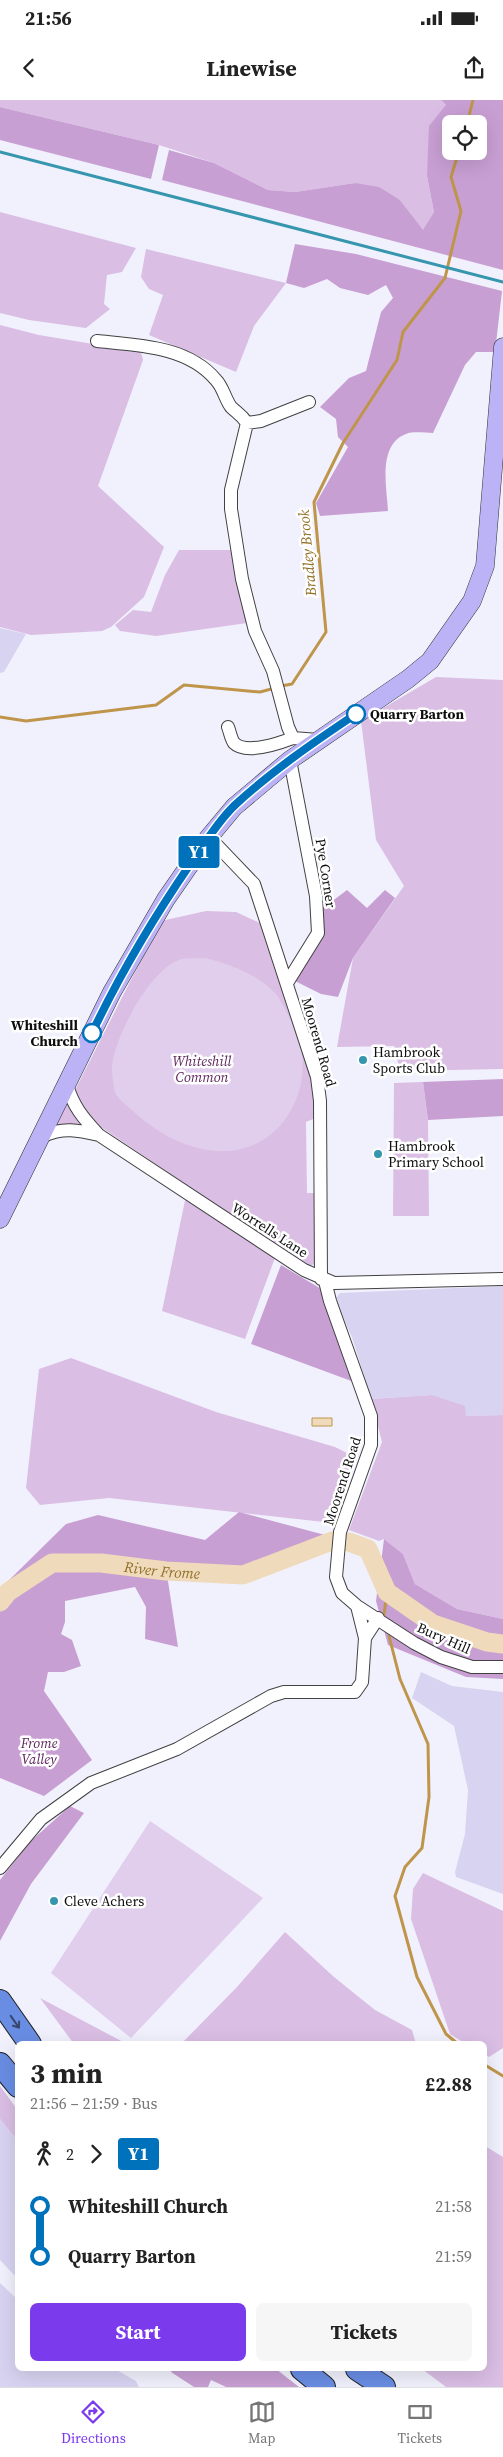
<!DOCTYPE html>
<html lang="en">
<head>
<meta charset="utf-8">
<style>
  body { margin:0; font-family:"Source Serif 4",serif; background:#f6f6f6; color:#222; height:100vh; display:flex; flex-direction:column; font-size:19px; white-space:nowrap }
  * { box-sizing:border-box; margin:0 }
  p { font-size:16px; color:#767676 }
  .icon { flex:none; width:28px; height:28px; fill:none; stroke:currentColor; stroke-width:2; stroke-linecap:round; stroke-linejoin:round }
  .map { position:relative; flex:1; overflow:hidden }
  .sheet { position:absolute; left:15px; top:1941px; width:472px; height:330px; display:flex; flex-direction:column; background:#fff; border-radius:8px; box-shadow:0 5px 20px #0002 }
  .sheet>* { flex:none }
  .badge { padding:0 10px; border-radius:4px; font-size:18px; line-height:32px }
  .fabs { position:absolute; left:442px; top:15px; display:grid; gap:10px }
  .fabs a { display:grid; place-items:center; width:45px; height:45px; border-radius:8px; background:#fff; box-shadow:0 5px 20px #0002; font-size:25px }
  .map>.badge { position:absolute; translate:-50% -50%; box-shadow:0 0 0 2px #fff }
  .legs { display:flex; align-items:center; gap:8px; height:55px; padding:0 15px; font-size:16px }
  .legs p { margin-inline-start:auto }
  .summary { display:flex; align-items:center; justify-content:space-between; height:85px; padding:0 15px }
  h1 { font-size:28px; font-weight:700; line-height:38px }
  .button { display:flex; gap:10px; margin-top:auto; padding:10px 15px }
  .button a { flex:1; height:58px; border-radius:8px; background:#7c3aed; color:#fff; font-size:20px; font-weight:700; line-height:58px; text-align:center }
  .button a+a { background:#f6f6f6; color:#222 }
  ul { padding:0 15px; list-style:none }
  li { display:flex; align-items:center; gap:18px; height:50px; font-size:19px }
  li i { display:grid; place-items:center; width:8px; height:100%; margin:0 6px; background:currentColor }
  li i::after { content:''; width:12px; height:12px; margin:-6px; border:4px solid; border-radius:50%; background:#fff }
  li p { margin-inline-start:auto }
  li:first-child i { background:linear-gradient(#0000 50%,currentColor 0) }
  li:last-child i { background:linear-gradient(currentColor 50%,#0000 0) }
  .status { display:flex; justify-content:space-between; align-items:center; height:35px; padding:0 25px; background:#fff; direction:ltr }
  .status svg { height:14px; fill:currentColor }
  header { display:flex; justify-content:space-between; align-items:center; height:65px; padding:0 15px; background:#fff; font-size:22px; font-weight:700 }
  .tabs { display:flex; justify-content:space-around; align-items:center; height:70px; border-top:1px solid #e0e0e0; background:#fff; font-size:14px; color:#767676 }
  .tabs a { display:grid; justify-items:center; gap:2px }
  .tabs .current { color:#7c3aed }
  .map>svg:first-child { display:block }
</style>
</head>
<body>
<div class="status"><b>21:56</b><svg viewBox="0 0 49 12"><path d="M0 12V9h3v3zM5 12V6h3v6zM10 12V3h3v9zM15 12V0h3v12zM26 1h20v11H26zM47 4h2v5h-2z"/></svg></div>
<header><svg class="icon" aria-label="back" viewBox="0 0 24 24"><path d="M15 5l-7 7 7 7"/></svg>Linewise<svg class="icon" aria-label="share" viewBox="0 0 24 24"><path d="M12 15V3M7 8l5-5 5 5M5 13v7h14v-7"/></svg></header>
<div class="map">
<svg width="503" height="2287" viewBox="0 0 503 2287">
  <rect width="100%" height="100%" fill="#f1f1fd"/>
  <path fill="#d8d3f1" d="M 0,528 L 26,534 L 4,572 L 0,573 Z
    M 503,1186 L 503,1315 L 465,1316 L 432,1295 L 371,1299 L 352,1237 L 336,1204 L 336,1198 L 340,1193 Z
    M 421,1572 L 452,1586 L 503,1592 L 503,1794 L 456,1777 L 455,1772 L 465,1734 L 468,1690 L 454,1626 L 412,1598 Z
    M 0,2019 L 17,2040 L 17,2178 L 0,2160 Z
    M 0,2183 L 17,2199 L 18,2269 L 115,2269 L 136,2281 L 139,2287 L 0,2287 Z"/>
  <path fill="#dabee4" d="M 0,0 L 441,0 L 446,5 L 427,76 L 434,112 L 423,131 L 400,100 L 355,83 L 295,92 L 268,90 L 214,63 L 159,45 L 0,7 Z
    M 0,112 L 136,148 L 122,172 L 107,175 L 104,204 L 110,209 L 86,228 L 29,220 L 0,213 Z
    M 146,149 L 286,183 L 254,226 L 236,272 L 149,235 L 163,195 L 149,189 L 141,177 Z
    M 0,225 L 39,235 L 141,252 L 143,260 L 98,386 L 164,447 L 144,497 L 111,527 L 102,531 L 31,535 L 0,527 Z
    M 179,450 L 231,450 L 247,523 L 156,536 L 120,531 L 115,525 L 133,510 L 151,512 L 165,475 Z
    M 436,577 L 503,580 L 503,969 L 400,971 L 394,946 L 337,947 L 353,858 L 404,786 L 376,740 L 361,621 Z
    M 206,811 L 236,812 L 264,825 L 313,979 L 318,1017 L 306,1022 L 307,1093 L 316,1093 L 315,1164 L 309,1166 L 279,1147 L 245,1239 L 162,1211 L 188,1086 L 98,1025 L 82,1007 L 75,990 L 161,821 Z
    M 423,982 L 428,1020 L 429,1116 L 393,1116 L 394,983 Z
    M 67,1003 L 87,1027 L 56,1025 Z
    M 71,1258 L 216,1312 L 335,1347 L 357,1358 L 339,1410 L 324,1422 L 109,1398 L 40,1405 L 26,1388 L 39,1269 Z
    M 432,1295 L 465,1306 L 466,1316 L 503,1315 L 503,1519 L 457,1509 L 415,1484 L 403,1454 L 384,1439 L 379,1441 L 349,1430 L 382,1342 L 371,1299 Z
    M 423,1773 L 503,1811 L 503,1948 L 489,1957 L 485,1955 L 485,1944 L 466,1944 L 450,1934 L 411,1819 L 413,1789 Z
    M 285,1832 L 334,1877 L 375,1910 L 412,1930 L 416,1944 L 181,1944 L 237,1887 Z
    M 40,1898 L 127,1944 L 74,1944 Z
    M 0,1986 L 17,2009 L 17,2040 L 0,2019 Z
    M 485,2046 L 503,2057 L 503,2287 L 446,2287 L 422,2269 L 485,2269 Z"/>
  <path fill="#c89fd3" fill-rule="evenodd" d="M 441,0 L 503,0 L 503,170 L 162,80 L 169,50 L 214,63 L 268,90 L 295,92 L 355,83 L 379,87 L 400,100 L 423,130 L 434,112 L 427,76 L 429,26 L 446,5 ZM 451,24 L 479,24 L 479,51 L 451,51 Z
    M 0,7 L 159,45 L 151,79 L 0,40 Z
    M 295,144 L 356,154 L 502,191 L 495,252 L 476,252 L 465,265 L 433,333 C 425,333 413,331 406,334 C 377,345 387,388 388,411 L 320,416 L 316,403 L 348,347 L 338,337 L 336,319 L 320,307 L 349,278 L 366,271 L 381,212 L 393,198 L 386,185 L 368,195 L 340,188 L 327,179 L 304,188 L 286,183 Z
    M 347,790 L 367,808 L 385,790 L 395,798 L 353,858 L 338,897 L 321,894 L 291,879 L 318,833 L 316,796 L 335,799 Z
    M 503,979 L 503,1016 L 428,1020 L 423,982 Z
    M 281,1165 L 323,1190 L 354,1282 L 251,1244 Z
    M 239,1412 L 325,1435 L 235,1472 L 166,1468 L 178,1547 L 145,1539 L 146,1507 L 135,1487 L 65,1501 L 65,1522 L 61,1534 L 72,1540 L 81,1566 L 64,1572 L 48,1572 L 44,1591 L 92,1660 L 44,1696 L 0,1678 L 0,1489 L 66,1424 L 98,1415 L 205,1440 Z
    M 384,1439 L 403,1454 L 415,1484 L 457,1509 L 503,1519 L 503,1579 L 466,1577 L 388,1545 L 376,1501 Z
    M 70,1706 L 84,1713 L 31,1784 L 0,1841 L 0,1780 L 31,1741 Z
    M 172,2269 L 276,2269 L 299,2287 L 226,2287 L 211,2280 L 208,2287 L 194,2287 L 171,2272 Z"/>
  <path fill="#e0ceec" d="M 205,858 C 232,865 255,873 275,893 C 279,897 282,904 285,909 C 292,922 301,940 302,955 C 306,987 291,1023 263,1040 C 221,1066 167,1043 133,1011 C 128,1006 117,999 115,992 C 113,985 112,973 112,966 C 115,936 149,871 179,860 C 186,857 197,859 205,858 Z
    M 150,1721 L 263,1798 L 131,1938 L 51,1873 Z"/>
  <path fill="#efdbbb" stroke="#be954a" d="M 312,1318 L 332,1318 L 332,1326 L 312,1326 Z"/>
  <g fill="none" stroke-linecap="round" stroke-linejoin="round">
    <path stroke="#be954a" stroke-width="3" d="M 467,24 L 473,0
      M 281,586 L 292,584 L 326,532 L 314,402 L 343,343 L 397,260 L 403,232 L 445,178 L 461,111 L 451,77 L 459,51
      M 0,617 L 26,621 L 156,605 L 184,585 L 260,592 L 275,588
      M 384,1515 L 387,1492
      M 389,1536 L 400,1579 L 428,1644 L 429,1697 L 422,1748 L 405,1767 L 395,1796 L 417,1877 L 446,1934 L 458,1944
      M 485,1965 L 503,1976"/>
    <g stroke="#efdbbb" stroke-width="19">
      <path d="M 349,1442 L 368,1449 L 387,1492 L 433,1524 L 487,1542 L 503,1544"/>
      <path id="s1" d="M 0,1502 L 8,1492 L 52,1463 L 101,1463 L 166,1471 L 243,1475 L 332,1441"/>
    </g>
    <g stroke="#414141" stroke-width="14">
      <path id="minor" d="M 97,241 C 137,245 188,246 216,280 C 223,287 225,299 231,307 C 237,313 241,314 247,323 L 261,321 L 309,302
        M 247,323 L 231,390 L 231,409 L 242,479 L 255,531 L 273,571 L 288,627 L 293,638 L 318,640
        M 228,627 C 230,632 231,639 234,643 C 246,655 280,643 293,638
        M 209,737 L 254,784 L 317,977 L 320,1001 L 321,1179
        M 287,883 L 318,833 L 316,796 L 290,660
        M 67,985 C 73,1006 83,1018 98,1034
        M 43,1036 C 63,1027 78,1030 99,1035 L 304,1170 L 334,1183 L 503,1179
        M 325,1181 L 330,1201 L 371,1316 L 371,1345 L 340,1432 L 336,1477 L 342,1493 L 357,1506 L 414,1543 L 441,1557 L 472,1567 L 503,1567
        M 357,1506 L 365,1538
        M 0,1768 L 41,1719 L 91,1683 L 177,1649 L 271,1596 L 284,1592 L 355,1592 L 362,1582 L 365,1538 L 378,1518"/>
    </g>
    <g stroke="#303030" stroke-width="19">
      <path id="secondary" d="M 0,1119 L 112,892 L 166,799 L 209,737 L 234,707 L 290,660 L 408,579 L 430,561 L 472,501 L 485,466 L 503,247"/>
    </g>
    <g stroke="#1f1f1f" stroke-width="24">
      <path id="motorway" d="M 0,1901 L 30,1944
        M 0,1964 L 18,1986
        M 302,2269 L 324,2287
        M 357,2269 L 384,2287"/>
    </g>
    <use href="#minor" stroke="#fff" stroke-width="12"/>
    <use href="#secondary" stroke="#bcb3f6" stroke-width="18"/>
    <use href="#motorway" stroke="#698de3" stroke-width="22"/>
    <path stroke="#3696ae" stroke-width="3" d="M 0,52 L 503,182"/>
  </g>
  <defs><path id="oneway-shaft" d="M-6 0H5M1.5-3L5.5 0L1.5 3" fill="none" stroke-width="1.6" stroke-linecap="round" stroke-linejoin="round" transform="scale(1.25)"/></defs>
  <use stroke="#37476e" href="#oneway-shaft" transform="translate(15 1922) rotate(55)"/>
  <g fill="none" stroke-linecap="round" stroke-linejoin="round">
    <g stroke="#fff" stroke-width="11">
      <path id="line-1" d="M 92,933 C 120,874 154,817 191,763 C 205,743 218,721 235,705 C 272,671 314,642 356,614"/>
    </g>
    <use href="#line-1" stroke="#0072bc" stroke-width="8"/>
  </g>
  <g fill="#fff" stroke="#0072bc" stroke-width="2.5">
    <circle cx="356" cy="614" r="9"/>
    <circle cx="92" cy="933" r="9"/>
  </g>
  <g fill="#3696ae" stroke="#fff" stroke-width="2">
    <circle cx="363" cy="960" r="5"/>
    <circle cx="378" cy="1054" r="5"/>
    <circle cx="54" cy="1801" r="5"/>
  </g>
  <g text-anchor="middle" dominant-baseline="central" stroke-width="5" stroke-linejoin="round" paint-order="stroke">
    <g font-size="14" font-weight="bold" fill="#0e0e0e" stroke="#fff" text-anchor="start">
      <text x="370" y="614">Quarry Barton</text>
      <text x="78" y="925" text-anchor="end">Whiteshill<tspan x="78" dy="16">Church</tspan></text>
    </g>
    <g font-size="14" fill="#0e0e0e" stroke="#fff">
      <text transform="translate(326 773) rotate(81)">Pye Corner</text>
      <text transform="translate(319 942) rotate(74)">Moorend Road</text>
      <text transform="translate(270 1130) rotate(33)">Worrells Lane</text>
      <text transform="translate(342 1381) rotate(-72)">Moorend Road</text>
      <text transform="translate(444 1538) rotate(24)">Bury Hill</text>
    </g>
    <g font-size="14" fill="#0e0e0e" stroke="#fff" text-anchor="start">
      <text x="373" y="952">Hambrook<tspan x="373" dy="16">Sports Club</tspan></text>
      <text x="388" y="1046">Hambrook<tspan x="388" dy="16">Primary School</tspan></text>
      <text x="64" y="1801">Cleve Achers</text>
    </g>
    <g font-size="14" font-style="italic" fill="#5e265c" stroke="#fff">
      <text x="202" y="961">Whiteshill<tspan x="202" dy="16">Common</tspan></text>
      <text x="39" y="1643">Frome<tspan x="39" dy="16">Valley</tspan></text>
    </g>
    <g font-size="15" font-style="italic" fill="#916f26" stroke="#fff">
      <text transform="translate(307 453) rotate(-95)">Bradley Brook</text>
      <text stroke="none"><textPath href="#s1" startOffset="176">River Frome</textPath></text>
    </g>
  </g>
</svg>
<div class="fabs">
<a><svg class="icon" aria-label="locate" viewBox="0 0 24 24"><circle cx="12" cy="12" r="6"/><path d="M12 2v4M12 18v4M2 12h4M18 12h4"/></svg></a>
</div>
<b class="badge" style="left:199px;top:752px;background:#0072bc;color:#fff">Y1</b>
<section class="sheet">
<div class="summary"><div><h1>3 min</h1><p>21:56 – 21:59 · Bus</p></div><b>£2.88</b></div>
<div class="legs"><svg class="icon" aria-label="walk" viewBox="0 0 24 24"><circle cx="13" cy="4" r="2"/><path d="M13 8l-2 6 4 7M11 14l-3 7M7 12l3-4h3l4 4"/></svg>2<svg class="icon" aria-label="forward" viewBox="0 0 24 24"><path d="M9 5l7 7-7 7"/></svg><b class="badge" style="background:#0072bc;color:#fff">Y1</b></div>
<ul>
<li><i style="color:#0072bc"></i><b>Whiteshill Church</b><p>21:58</p></li>
<li><i style="color:#0072bc"></i><b>Quarry Barton</b><p>21:59</p></li>
</ul>
<div class="button"><a>Start</a><a>Tickets</a></div>
</section>
</div>
<nav class="tabs">
<a class="current"><svg class="icon" aria-label="directions" viewBox="0 0 24 24"><path d="M12 3l9 9-9 9-9-9zM9 14v-3h6M13 9l2 2-2 2"/></svg>Directions</a>
<a><svg class="icon" aria-label="map" viewBox="0 0 24 24"><path d="M3 6l6-2 6 2 6-2v14l-6 2-6-2-6 2zM9 4v14M15 6v14"/></svg>Map</a>
<a><svg class="icon" aria-label="tickets" viewBox="0 0 24 24"><path d="M3 7h18v10H3zM15 7v10"/></svg>Tickets</a>
</nav>
</body>
</html>
